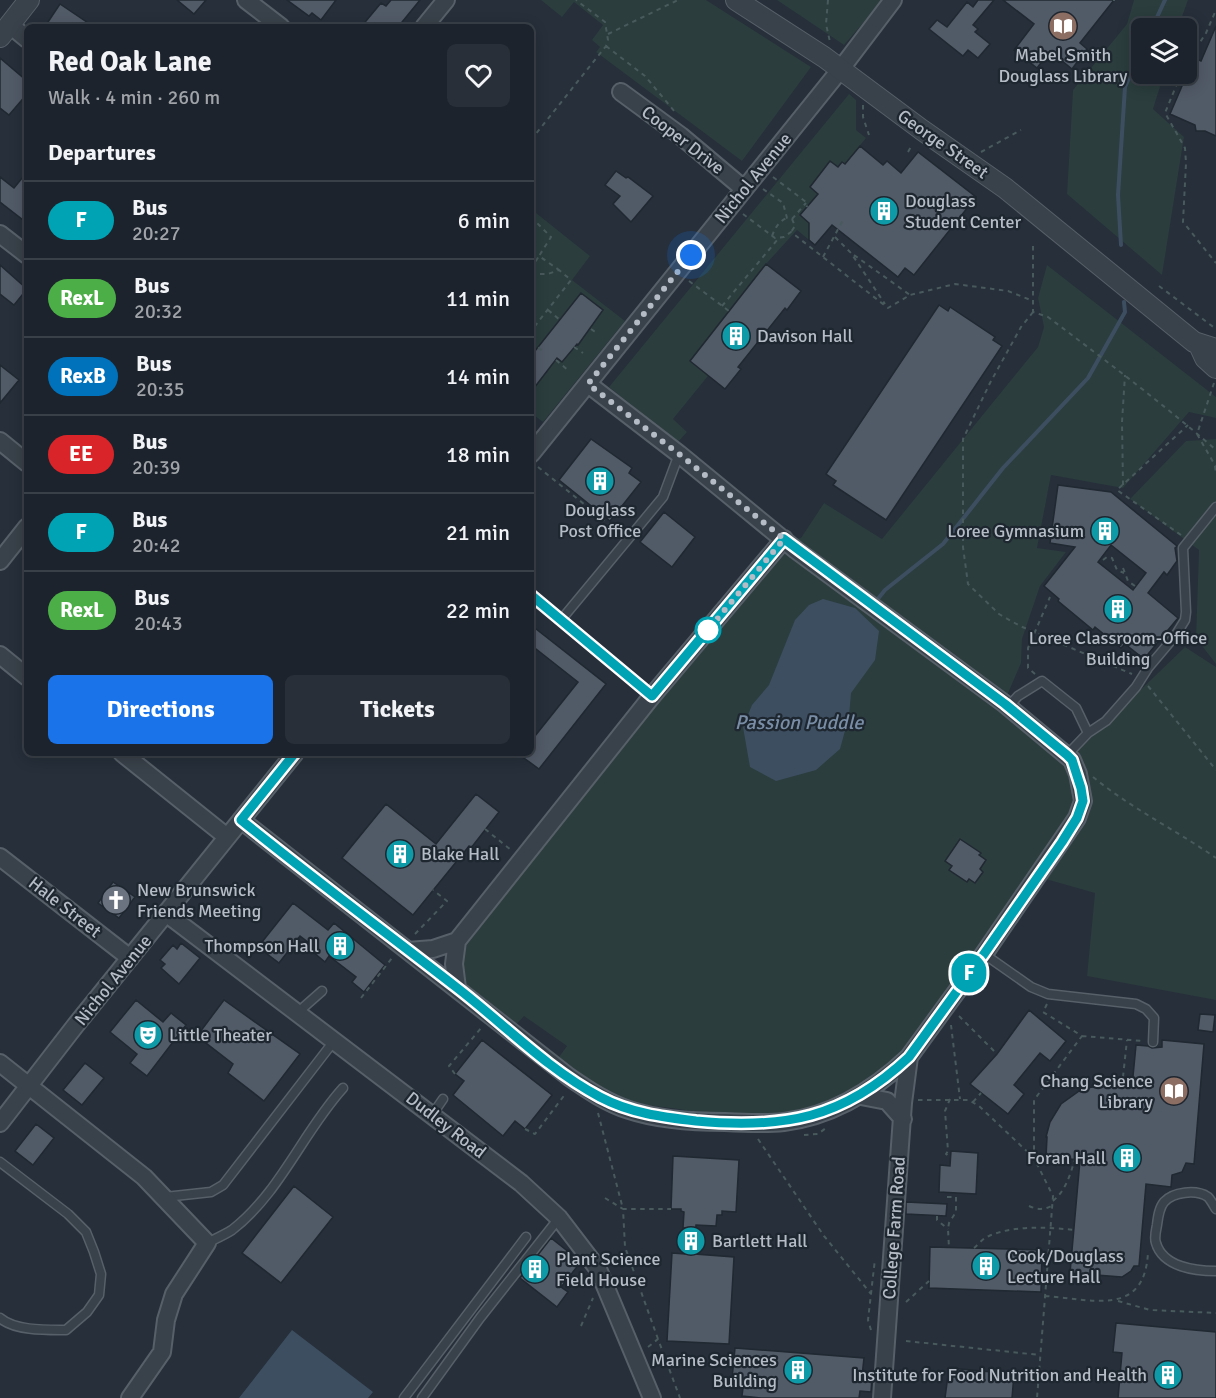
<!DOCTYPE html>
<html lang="en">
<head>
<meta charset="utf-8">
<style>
  body { margin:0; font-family:Signika,sans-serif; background:#292f38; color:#f1f3f6; height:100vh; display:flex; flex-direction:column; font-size:22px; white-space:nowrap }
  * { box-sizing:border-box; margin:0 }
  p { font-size:20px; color:#a0a4a9 }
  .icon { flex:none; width:33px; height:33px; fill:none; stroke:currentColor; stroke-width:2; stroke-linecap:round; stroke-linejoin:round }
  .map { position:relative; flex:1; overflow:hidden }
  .side { position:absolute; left:24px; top:24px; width:510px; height:732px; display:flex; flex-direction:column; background:#1c232c; border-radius:9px; box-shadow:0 3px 15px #0003,0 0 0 2px #3a4048 }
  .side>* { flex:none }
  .badge { padding:0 12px; border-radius:20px; font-size:21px; line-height:39px }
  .fabs { position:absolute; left:1131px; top:18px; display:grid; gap:12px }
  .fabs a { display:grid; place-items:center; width:66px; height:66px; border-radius:9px; background:#1c232c; box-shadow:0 3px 15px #0003,0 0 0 2px #3a4048; font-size:30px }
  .you { position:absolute; width:30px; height:30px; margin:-15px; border:4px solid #fff; border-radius:50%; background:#1a73e8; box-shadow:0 0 0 9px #1a73e833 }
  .map>.badge { position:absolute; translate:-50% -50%; box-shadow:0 0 0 3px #fff }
  h2 { padding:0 24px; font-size:22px; line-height:54px }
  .round { display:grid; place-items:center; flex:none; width:63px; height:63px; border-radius:9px; background:#292f38 }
  .summary { display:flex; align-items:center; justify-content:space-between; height:102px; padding:0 24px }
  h1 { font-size:28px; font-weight:800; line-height:45px }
  .cta { display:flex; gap:12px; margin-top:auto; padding:12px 24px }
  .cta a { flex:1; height:69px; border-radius:9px; background:#1a73e8; color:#fff; font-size:24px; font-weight:800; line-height:69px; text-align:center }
  .cta a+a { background:#292f38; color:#f1f3f6 }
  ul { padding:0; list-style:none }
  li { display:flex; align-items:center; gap:18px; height:78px; padding:0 24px; border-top:2px solid #3a4048 }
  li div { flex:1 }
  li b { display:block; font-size:22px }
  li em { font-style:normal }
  li .badge { min-width:66px; font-weight:700; text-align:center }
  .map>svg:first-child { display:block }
</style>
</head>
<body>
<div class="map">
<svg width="1216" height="1398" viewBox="0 0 1216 1398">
  <rect width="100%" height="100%" fill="#262f3a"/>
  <path fill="#2b3d3d" d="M 541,0 L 706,0 L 811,67 L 742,161 L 596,52 L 600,47 L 592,40 L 603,25 L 574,2 L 562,17 Z
    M 777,0 L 883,0 L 844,45 Z
    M 1134,0 L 1188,0 L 1178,28 L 1142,28 L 1142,74 L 1164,74 L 1153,109 L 1184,137 L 1162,275 L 1067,194 L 1073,90 L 1127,24 Z
    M 849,94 L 856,100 L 856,130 L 866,138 L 845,164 L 838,167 L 830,161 L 810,187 L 818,194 L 801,215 L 809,223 L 809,240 L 797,230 L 766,264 L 690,361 L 708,376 L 673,419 L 687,432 L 678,442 L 609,387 Z
    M 531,209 L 590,256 L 572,280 L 625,321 L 543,422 L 531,413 Z
    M 1047,265 L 1216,397 L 1216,418 L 1189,412 L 1123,488 L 1051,475 L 1037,548 L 1066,552 L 1040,586 L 1022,639 L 1021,663 L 1006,698 L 1070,758 L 1185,647 L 1216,667 L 1216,1000 L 1087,976 L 1095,893 L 1042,878 L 885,1083 L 797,1125 L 625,1102 L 556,1061 L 567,1046 L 524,1016 L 513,1028 L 457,988 L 457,941 L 787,540 L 801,538 L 824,503 L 882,539 L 1038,347 L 1044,327 L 1038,298 Z
    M 1216,439 L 1216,664 L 1196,638 L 1199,550 L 1130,499 L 1186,441 Z"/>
  <path fill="#3d4e61" d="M 823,599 L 855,608 L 879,631 L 875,660 L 851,693 L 849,716 L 840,749 L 816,770 L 776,781 L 750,767 L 743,727 L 752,705 L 769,685 L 795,620 L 809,605 Z
    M 292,1330 L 373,1392 L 368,1398 L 239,1398 Z"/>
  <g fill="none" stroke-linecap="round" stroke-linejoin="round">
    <path stroke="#3d4e61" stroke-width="4" d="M 1152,28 L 1165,0
      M 1121,245 L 1118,195 L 1125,87 L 1142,50
      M 877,600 L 885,590 L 943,544 L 1003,468 L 1088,378 L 1125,312 L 1124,302"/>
  </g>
  <path fill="#515a67" stroke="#202831" stroke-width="1.5" fill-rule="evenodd" d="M 177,0 L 206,0 L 194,14 Z
    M 287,0 L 336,0 L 321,20 L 312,13 L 309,16 Z
    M 391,0 L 420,0 L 398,27 L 361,27 L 381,3 L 386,6 Z
    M 978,0 L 994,0 L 973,25 L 978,29 L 975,32 L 990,44 L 978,58 L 968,50 L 963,56 L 929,29 L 937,20 L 947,27 L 967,2 L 973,7 Z
    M 1003,0 L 1114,0 L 1080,43 L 1087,49 L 1072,69 L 1050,51 L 1037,68 L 1014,50 L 1034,24 Z
    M 60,4 L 94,27 L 55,27 L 48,22 Z
    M 1216,26 L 1216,136 L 1205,131 L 1196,131 L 1195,125 L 1170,114 L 1194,58 L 1201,61 Z
    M 0,58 L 27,81 L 27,94 L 9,115 L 0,108 Z
    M 860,146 L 883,165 L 887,161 L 901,173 L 918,152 L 976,197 L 914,275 L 905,268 L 898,277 L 832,225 L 815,245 L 809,240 L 809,223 L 800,215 L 818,194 L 810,187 L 830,161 L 838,167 L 842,162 L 845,164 Z
    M 616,171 L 626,178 L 628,177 L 653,196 L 631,222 L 613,204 L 620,196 L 605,185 Z
    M 27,172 L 27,223 L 0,202 L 0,177 L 14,188 Z
    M 766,264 L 801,291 L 787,310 L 785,308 L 738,367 L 741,369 L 725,389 L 690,361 Z
    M 0,265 L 27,289 L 14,305 L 0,294 Z
    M 581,293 L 603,310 L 578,345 L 577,344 L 562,362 L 557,358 L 531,392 L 531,356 Z
    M 939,305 L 948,311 L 950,307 L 995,337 L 993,340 L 1002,346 L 886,520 L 833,485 L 836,481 L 826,474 Z
    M 0,365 L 19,380 L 0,403 Z
    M 591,439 L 632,468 L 629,473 L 641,482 L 610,521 L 559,480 Z
    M 1058,485 L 1111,492 L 1177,546 L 1175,548 L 1177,561 L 1167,575 L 1164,572 L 1148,593 L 1178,618 L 1144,659 L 1125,644 L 1121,648 L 1095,627 L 1093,630 L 1058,601 L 1059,599 L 1044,586 L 1075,547 L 1050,543 ZM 1111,545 L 1146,573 L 1133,590 L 1098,562 Z
    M 664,512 L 695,537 L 672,567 L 640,542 Z
    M 531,625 L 606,684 L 539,769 L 517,753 L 531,753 L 531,741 L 578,682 L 531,645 Z
    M 476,794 L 499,812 L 471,848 L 469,846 L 413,915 L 342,858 L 386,804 L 436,844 Z
    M 960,839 L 981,853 L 979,855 L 986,860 L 980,869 L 983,872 L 975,883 L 969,879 L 967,882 L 949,870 L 952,866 L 945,861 Z
    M 113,882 L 135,897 L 119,918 L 98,903 Z
    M 293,903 L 328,930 L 334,923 L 385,965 L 364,992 L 352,982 L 356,977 L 329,956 L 325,962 L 313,952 L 317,949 L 300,936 L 279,963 L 258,947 Z
    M 181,943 L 200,958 L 179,984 L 161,968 L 165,964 L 160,960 L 173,945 L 177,949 Z
    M 136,1000 L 163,1022 L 171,1013 L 186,1025 L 147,1076 L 130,1063 L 137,1054 L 110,1032 Z
    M 224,1000 L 300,1054 L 264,1101 L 228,1073 L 233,1064 L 197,1036 Z
    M 1029,1010 L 1066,1041 L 1050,1061 L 1040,1053 L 1014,1085 L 1024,1094 L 1008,1114 L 970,1084 L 997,1054 Z
    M 1200,1014 L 1215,1015 L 1213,1032 L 1198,1030 Z
    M 482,1040 L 552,1095 L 525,1129 L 515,1121 L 503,1136 L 453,1095 L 464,1081 L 455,1074 Z
    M 1162,1040 L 1204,1044 L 1194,1164 L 1186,1163 L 1182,1172 L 1172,1175 L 1171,1187 L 1146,1184 L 1139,1266 L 1134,1266 L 1131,1271 L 1122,1277 L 1070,1273 L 1080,1160 L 1046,1157 L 1047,1137 L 1046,1137 L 1050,1122 L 1061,1104 L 1082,1089 L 1103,1085 L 1132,1087 L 1136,1045 L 1148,1046 L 1152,1048 L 1162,1047 Z
    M 85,1063 L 104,1078 L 82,1105 L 63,1090 Z
    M 36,1124 L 54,1138 L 33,1165 L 15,1151 Z
    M 951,1151 L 978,1153 L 976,1194 L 939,1192 L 940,1165 L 950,1166 Z
    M 673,1156 L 739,1160 L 736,1212 L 722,1211 L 722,1215 L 717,1215 L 716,1226 L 696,1225 L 695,1254 L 734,1257 L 729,1344 L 667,1341 L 672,1253 L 685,1254 L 686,1228 L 683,1228 L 684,1212 L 681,1211 L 681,1209 L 671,1209 Z
    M 294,1186 L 333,1217 L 281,1283 L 242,1253 Z
    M 906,1202 L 947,1204 L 946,1216 L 906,1214 Z
    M 551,1238 L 575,1257 L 580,1263 L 561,1287 L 568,1292 L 557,1307 L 520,1278 Z
    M 930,1247 L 1042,1250 L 1041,1292 L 929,1288 Z
    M 1116,1323 L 1216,1332 L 1216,1398 L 1118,1398 L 1122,1353 L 1113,1352 Z
    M 735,1348 L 864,1358 L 862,1376 L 872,1377 L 871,1392 L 860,1391 L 859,1398 L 761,1398 L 742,1396 L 744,1380 L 732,1379 Z
    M 949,1368 L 1014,1374 L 1012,1398 L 945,1398 Z"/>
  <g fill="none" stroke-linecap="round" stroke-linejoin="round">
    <g stroke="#575f68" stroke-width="11">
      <path id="service" d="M 531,595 L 652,696
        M 561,620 L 663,497 L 679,454
        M 1008,707 L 1018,696 L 1042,681 L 1076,708 L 1088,733
        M 1067,755 L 1088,733 L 1106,721 L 1136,687 L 1148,668 L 1175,636 L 1185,620 L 1186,612 L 1183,548 L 1216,507
        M 984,954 L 1031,987 L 1048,994 L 1136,1004 L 1146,1009 L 1154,1018 L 1153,1042
        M 297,1013 L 322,991
        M 432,1115 L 443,1099
        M 0,1162 L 68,1214 L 86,1232 L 94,1252 L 101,1274 L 99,1295 L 87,1312 L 66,1330 C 47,1330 15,1331 0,1318
        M 165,1197 L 211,1192 L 223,1185 L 334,1041
        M 1216,1209 C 1214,1206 1211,1200 1208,1197 C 1196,1189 1173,1192 1164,1202 C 1159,1208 1158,1217 1157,1225 C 1156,1230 1154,1238 1156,1243 C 1163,1267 1195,1271 1216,1271
        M 207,1243 C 215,1239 224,1235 232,1230 C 280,1193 303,1132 343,1088
        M 404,1398 L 526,1237
        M 422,1398 L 480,1318 L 559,1218"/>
    </g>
    <g stroke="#575f68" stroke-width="20">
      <path id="minor" d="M 246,0 L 281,27
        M 10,25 L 27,39
        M 424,27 L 446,0
        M 621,92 L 681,136 L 744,189
        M 0,234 L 27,255
        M 0,441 L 27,463
        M 531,454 L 840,70 L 893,0
        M 0,561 L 27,527
        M 0,655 L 27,677
        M 122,753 L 227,837
        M 241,820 L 569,1077 C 588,1090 607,1103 629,1110 C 659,1120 693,1122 725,1122 C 744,1123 765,1124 784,1122 C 833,1116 874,1090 909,1057 L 984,954 L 1077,818 L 1083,801 L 1078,774 L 1072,760 L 1005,704 L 796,550 L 679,454 L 588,384
        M 0,857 L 130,958
        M 167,914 L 521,1183 L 559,1218 L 598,1269 L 652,1398
        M 408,951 L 433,949 L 457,941
        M 457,988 L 454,964 L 457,941 L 652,696 L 784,539
        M 0,1063 L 144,1177 L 207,1243 L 174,1294 L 166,1320 L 162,1352 L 130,1398
        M 861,1096 L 887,1101 L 903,1119
        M 0,1123 L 75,1026 L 295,753
        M 882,1398 L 903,1103 L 909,1057"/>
    </g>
    <g stroke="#575f68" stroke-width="22">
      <path id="tertiary" d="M 736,0 L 824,57 L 922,130 L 1005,188 L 1194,342 L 1216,349
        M 0,37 L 29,0
        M 1199,345 L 1205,358 L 1216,368"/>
    </g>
    <path stroke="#495a5c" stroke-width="2" stroke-dasharray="4.5 4.5" stroke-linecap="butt" d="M 828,0 L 826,24 L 830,42
      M 1114,1 L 1114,0
      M 608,34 L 678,0
      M 606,46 L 645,76 L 675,112
      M 1186,64 L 1206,33 L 1216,10
      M 1181,74 L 1165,113 L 1185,148 L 1186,163 L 1183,222 L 1216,263
      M 863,105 L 863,117 L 869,135
      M 531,140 L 606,46 L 608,40 L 605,22 L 576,0
      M 908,152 L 912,145
      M 981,152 L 1021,130
      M 773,177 L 806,202 L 807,207
      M 763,189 L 783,203 L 787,218 L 792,219 L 795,226 L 791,232
      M 743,214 L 775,238 L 784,237 L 791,232 L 888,308 L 910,295 L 955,284 L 1008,291 L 1033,301
      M 531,217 L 551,237 L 539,256 L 559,270
      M 792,219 L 806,203
      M 772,236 C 775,228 779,221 787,218
      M 835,237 L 851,253 L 885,304
      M 1033,246 L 1033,312 L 1048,317 C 1105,360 1162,403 1216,450
      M 854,255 L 910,295
      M 823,257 L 843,220
      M 531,269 L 539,256
      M 531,274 L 548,274 L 559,270 L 571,280 L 531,331
      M 689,281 L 729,311
      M 1159,286 L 1216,329
      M 722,306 L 778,239
      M 548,310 L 560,320
      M 1033,312 L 1021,327 L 990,383 L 963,439 L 963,547 L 968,584 L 999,614 L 1020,626 L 1132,674
      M 591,329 L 598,334
      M 531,342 L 545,353
      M 574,347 L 583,353
      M 556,360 L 569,371
      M 1214,383 L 1197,434 L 1216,467
      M 1215,466 L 1216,475
      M 538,467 L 620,533
      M 1123,485 L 1122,422 L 1125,375
      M 1181,535 L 1117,490 L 1188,425
      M 1103,560 L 1107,557 L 1112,558 L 1117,570 L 1124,573
      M 1123,568 L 1128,581 L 1135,586
      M 1035,674 L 1028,668 L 1028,648 L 1050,597
      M 1148,686 L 1216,770
      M 1093,777 C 1132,809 1176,830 1216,858
      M 485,829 L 511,850
      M 415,934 L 447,901 L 433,890
      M 361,998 L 392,958
      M 1047,1004 L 1043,1012 L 1082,1036 L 1034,1100 L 1034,1158 L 1074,1163
      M 959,1016 L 997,1054
      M 951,1025 L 960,1099
      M 1082,1036 L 1142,1041
      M 455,1074 L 449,1066 L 482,1027
      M 1122,1086 L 1127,1040
      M 950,1099 L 945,1111 L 948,1151 L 946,1154 L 950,1157
      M 918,1100 L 969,1100 L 979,1106 L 1034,1158 L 1053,1196 L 1037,1398
      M 973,1102 L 981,1093
      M 598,1113 L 623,1209
      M 525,1129 L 535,1134 L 566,1093
      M 804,1135 L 818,1134 L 826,1128
      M 758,1139 L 824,1236 L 871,1294
      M 947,1197 L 956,1197 L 956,1212 L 949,1223 L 948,1229 L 949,1248
      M 605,1198 L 623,1209
      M 1053,1201 C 1066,1190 1070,1175 1075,1159
      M 1029,1206 C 1038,1210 1045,1210 1053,1205
      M 937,1216 L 937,1220 L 948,1229
      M 974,1248 C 979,1244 983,1238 989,1236 C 1014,1225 1048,1227 1074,1230
      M 1045,1296 C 1091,1299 1145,1318 1148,1252
      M 1118,1301 L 1150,1310 L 1216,1313
      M 906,1302 L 929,1281
      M 581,1326 L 593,1298
      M 871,1330 L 868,1320 L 875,1259
      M 658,1339 L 625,1247 L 623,1209 L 671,1209
      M 906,1341 L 1040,1355
      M 648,1347 L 658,1339 L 680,1398"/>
    <use href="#service" stroke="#39414a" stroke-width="8"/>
    <use href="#minor" stroke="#39414a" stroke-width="16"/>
    <use href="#tertiary" stroke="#39414a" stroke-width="20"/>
  </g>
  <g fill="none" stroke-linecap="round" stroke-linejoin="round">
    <g stroke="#fff" stroke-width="14">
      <path id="line" d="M 295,753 L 241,820 C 311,877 384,931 456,987 C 503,1023 547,1069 600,1097 C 630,1113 662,1117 696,1121 C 784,1129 843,1119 909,1057 L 984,954 L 1062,842 L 1077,818 L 1083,801 L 1081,788 L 1072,760 L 1067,755 L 1005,704 L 784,539 L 652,696 L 531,595"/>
    </g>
    <use href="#line" stroke="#00a3b4" stroke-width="9"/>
    <path stroke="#b5bcc6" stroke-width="6" stroke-dasharray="0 10.8" d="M 691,255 L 588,384 L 679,454 L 784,539 L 708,630"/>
  </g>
  <defs>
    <g id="library-disc" transform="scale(1.5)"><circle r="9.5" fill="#8d6e63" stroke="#1e262f"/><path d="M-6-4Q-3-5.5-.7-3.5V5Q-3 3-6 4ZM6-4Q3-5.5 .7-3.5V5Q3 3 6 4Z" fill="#fff"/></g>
    <g id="building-disc" transform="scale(1.5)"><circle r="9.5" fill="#0f9aa8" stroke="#1e262f"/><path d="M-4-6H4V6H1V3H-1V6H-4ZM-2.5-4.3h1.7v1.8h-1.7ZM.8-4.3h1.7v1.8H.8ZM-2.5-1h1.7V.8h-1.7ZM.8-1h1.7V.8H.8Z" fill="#fff"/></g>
    <g id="church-disc" transform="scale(1.5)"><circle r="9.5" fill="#6b7280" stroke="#1e262f"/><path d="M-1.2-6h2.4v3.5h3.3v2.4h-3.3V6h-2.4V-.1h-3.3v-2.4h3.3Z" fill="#fff"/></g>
    <g id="theatre-disc" transform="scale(1.5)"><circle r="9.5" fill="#0f9aa8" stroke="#1e262f"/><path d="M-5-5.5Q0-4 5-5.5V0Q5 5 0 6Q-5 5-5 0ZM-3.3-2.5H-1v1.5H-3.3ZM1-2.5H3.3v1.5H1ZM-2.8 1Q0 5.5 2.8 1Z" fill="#fff"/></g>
  </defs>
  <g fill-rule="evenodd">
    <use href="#library-disc" x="1063" y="26"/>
    <use href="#building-disc" x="884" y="211"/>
    <use href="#building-disc" x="736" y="336"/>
    <use href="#building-disc" x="600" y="481"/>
    <use href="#building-disc" x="1105" y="531"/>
    <use href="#building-disc" x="1118" y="609"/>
    <use href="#building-disc" x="400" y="854"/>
    <use href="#church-disc" x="116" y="900"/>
    <use href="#building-disc" x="340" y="946"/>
    <use href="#theatre-disc" x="148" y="1035"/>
    <use href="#library-disc" x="1174" y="1091"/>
    <use href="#building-disc" x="1127" y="1158"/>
    <use href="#building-disc" x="691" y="1241"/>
    <use href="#building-disc" x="986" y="1266"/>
    <use href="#building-disc" x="535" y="1269"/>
    <use href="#building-disc" x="798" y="1370"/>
    <use href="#building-disc" x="1168" y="1375"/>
  </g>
  <circle fill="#fff" stroke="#00a3b4" stroke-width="3" cx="708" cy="630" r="12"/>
  <g text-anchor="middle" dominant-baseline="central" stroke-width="4.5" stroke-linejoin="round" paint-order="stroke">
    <g font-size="18" fill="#b5bcc6" stroke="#1e262f" text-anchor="start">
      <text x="1063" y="55" text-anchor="middle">Mabel Smith<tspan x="1063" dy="21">Douglass Library</tspan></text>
      <text x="905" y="201">Douglass<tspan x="905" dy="21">Student Center</tspan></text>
      <text x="757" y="336">Davison Hall</text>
      <text x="600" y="510" text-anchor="middle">Douglass<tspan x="600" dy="21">Post Office</tspan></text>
      <text x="1084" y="531" text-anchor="end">Loree Gymnasium</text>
      <text x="1118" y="638" text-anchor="middle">Loree Classroom-Office<tspan x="1118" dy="21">Building</tspan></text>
      <text x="421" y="854">Blake Hall</text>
      <text x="137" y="890">New Brunswick<tspan x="137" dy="21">Friends Meeting</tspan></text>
      <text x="319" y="946" text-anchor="end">Thompson Hall</text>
      <text x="169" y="1035">Little Theater</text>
      <text x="1153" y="1081" text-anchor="end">Chang Science<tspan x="1153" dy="21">Library</tspan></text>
      <text x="1106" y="1158" text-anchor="end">Foran Hall</text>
      <text x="712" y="1241">Bartlett Hall</text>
      <text x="1007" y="1256">Cook/Douglass<tspan x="1007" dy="21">Lecture Hall</tspan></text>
      <text x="556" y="1259">Plant Science<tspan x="556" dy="21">Field House</tspan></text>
      <text x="777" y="1360" text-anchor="end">Marine Sciences<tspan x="777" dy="21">Building</tspan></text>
      <text x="1147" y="1375" text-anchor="end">Institute for Food Nutrition and Health</text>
    </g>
    <g font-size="18" fill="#b5bcc6" stroke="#1e262f">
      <text transform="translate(683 140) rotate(38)">Cooper Drive</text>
      <text transform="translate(943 144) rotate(35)">George Street</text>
      <text transform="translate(753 178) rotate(-51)">Nichol Avenue</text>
      <text transform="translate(65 907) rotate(38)">Hale Street</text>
      <text transform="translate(113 980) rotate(-51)">Nichol Avenue</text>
      <text transform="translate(446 1125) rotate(38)">Dudley Road</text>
      <text transform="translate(894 1228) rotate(-86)">College Farm Road</text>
    </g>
    <g font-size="20" font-style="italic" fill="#798ea6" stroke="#1e262f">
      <text x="799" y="722">Passion Puddle</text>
    </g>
  </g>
</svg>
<div class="fabs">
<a><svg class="icon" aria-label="layers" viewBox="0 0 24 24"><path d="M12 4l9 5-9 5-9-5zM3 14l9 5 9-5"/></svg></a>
</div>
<div class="you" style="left:691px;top:255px"></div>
<b class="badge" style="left:969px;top:973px;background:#00a3b4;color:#fff">F</b>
<section class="side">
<div class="summary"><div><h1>Red Oak Lane</h1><p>Walk · 4 min · 260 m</p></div><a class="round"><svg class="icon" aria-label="heart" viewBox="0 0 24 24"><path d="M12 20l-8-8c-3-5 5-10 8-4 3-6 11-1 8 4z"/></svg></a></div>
<h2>Departures</h2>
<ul>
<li><span class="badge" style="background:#00a3b4;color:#fff">F</span><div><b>Bus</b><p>20:27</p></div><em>6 min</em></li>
<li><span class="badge" style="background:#4cae47;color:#fff">RexL</span><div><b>Bus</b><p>20:32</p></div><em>11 min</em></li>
<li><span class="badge" style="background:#0072bc;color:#fff">RexB</span><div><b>Bus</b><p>20:35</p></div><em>14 min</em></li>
<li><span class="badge" style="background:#d9252a;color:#fff">EE</span><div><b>Bus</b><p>20:39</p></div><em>18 min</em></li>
<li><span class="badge" style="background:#00a3b4;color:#fff">F</span><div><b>Bus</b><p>20:42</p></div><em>21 min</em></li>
<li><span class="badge" style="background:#4cae47;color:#fff">RexL</span><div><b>Bus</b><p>20:43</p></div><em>22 min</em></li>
</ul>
<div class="cta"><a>Directions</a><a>Tickets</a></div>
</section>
</div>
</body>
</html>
